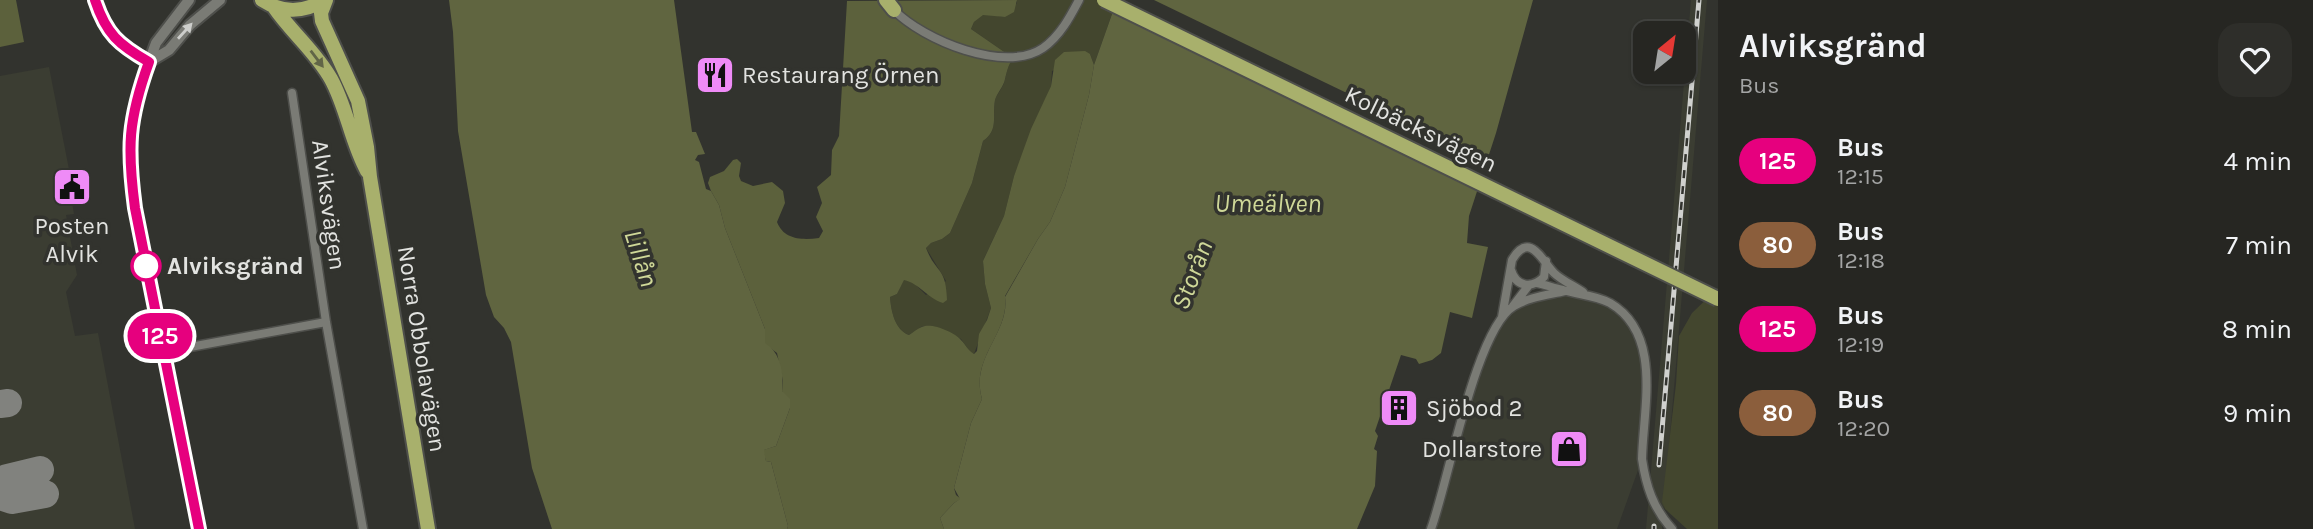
<!DOCTYPE html>
<html lang="en">
<head>
<meta charset="utf-8">
<style>
  body { margin:0; font-family:Karla,sans-serif; background:#2e2e2a; color:#f1f3f6; height:100vh; display:flex; flex-direction:column; font-size:26px; white-space:nowrap }
  * { box-sizing:border-box; margin:0 }
  p { font-size:23px; color:#a4a5a5 }
  .icon { flex:none; width:38px; height:38px; fill:none; stroke:currentColor; stroke-width:2; stroke-linecap:round; stroke-linejoin:round }
  .map { position:relative; flex:1; overflow:hidden }
  .drawer { display:flex; flex-direction:column; background:#262622; width:595px }
  .drawer>* { flex:none }
  .badge { padding:0 14px; border-radius:23px; font-size:24px; line-height:46px }
  .needle { width:46px; rotate:30deg }
  .tools { position:absolute; left:1633px; top:21px; display:grid; gap:14px }
  .tools a { display:grid; place-items:center; width:63px; height:63px; border-radius:14px; background:#262622; box-shadow:0 2px 5px #0004,0 0 0 2px #424340; font-size:35px }
  .map>.badge { position:absolute; translate:-50% -50%; box-shadow:0 0 0 4px #fff }
  .round { display:grid; place-items:center; flex:none; width:74px; height:74px; border-radius:21px; background:#2e2e2a }
  .headline { display:flex; align-items:center; justify-content:space-between; height:119px; padding:0 21px }
  h1 { font-size:33px; font-weight:700; line-height:52px }
  ul { padding:0; list-style:none }
  li { display:flex; align-items:center; gap:21px; height:84px; padding:0 21px }
  li div { flex:1 }
  li b { display:block; font-size:26px }
  li em { font-style:normal }
  li .badge { min-width:77px; font-weight:700; text-align:center }
  main { display:flex; flex:1; min-height:0 }
  .map>svg:first-child { display:block }
</style>
</head>
<body>
<main>
<div class="map">
<svg width="1718" height="529" viewBox="0 0 1718 529">
  <rect width="100%" height="100%" fill="#32332e"/>
  <path fill="#3b3d32" d="M 1691,0 L 1707,0 L 1662,529 L 1646,529 Z
    M 49,67 L 74,195 L 71,196 L 74,214 L 66,215 L 77,275 L 66,292 L 75,336 L 98,333 L 135,529 L 0,529 L 0,76 Z
    M 1565,291 L 1607,302 L 1629,320 L 1644,354 L 1642,459 L 1617,529 L 1431,529 L 1483,352 L 1513,306 Z"/>
  <path fill="#43462e" d="M 1017,0 L 1117,0 L 1094,65 L 1090,54 L 1052,71 L 1051,86 L 1014,176 L 1004,216 L 983,261 L 985,284 L 991,308 L 974,354 L 970,352 L 961,339 L 938,328 L 923,326 L 909,335 C 895,330 891,311 890,297 L 897,294 L 904,279 L 912,281 L 926,295 L 946,281 L 926,248 L 931,243 L 942,239 L 950,233 L 972,183 L 983,141 C 999,130 992,117 995,100 C 997,93 1004,87 1005,79 C 1007,71 1008,66 1013,58 L 971,29 L 974,22 L 983,14 L 1005,17 L 1017,3 Z
    M 1718,288 L 1718,529 L 1687,529 L 1665,509 L 1662,502 L 1676,384 L 1679,336 L 1692,313 Z"/>
  <path fill="#5c613c" d="M 0,0 L 16,0 L 24,42 L 0,47 Z
    M 1017,0 L 1014,12 L 1005,17 L 983,15 L 974,22 L 971,29 L 1013,58 C 1008,66 1007,71 1005,79 C 1004,86 997,93 995,100 C 992,117 999,130 983,141 L 972,183 L 950,233 L 942,239 L 931,243 L 926,248 C 936,274 946,266 947,300 L 943,303 C 927,298 919,283 904,280 L 897,294 L 890,297 C 891,311 895,330 909,335 C 914,332 919,327 925,326 C 935,324 956,333 962,341 C 967,347 968,350 974,354 L 977,351 L 979,334 L 987,320 L 991,308 L 985,284 L 983,261 L 1004,216 L 1014,176 L 1031,129 L 1051,86 L 1055,60 L 1064,52 L 1085,51 L 1090,54 L 1094,65 L 1089,95 L 1065,187 L 1050,222 L 1038,239 L 1005,296 C 1010,334 970,357 982,399 L 971,423 L 954,488 L 956,495 L 961,499 L 954,503 L 940,518 L 944,529 L 787,529 L 788,526 L 771,462 L 766,461 L 763,450 L 776,446 L 790,408 L 782,391 L 783,381 L 777,353 L 765,344 L 765,329 L 725,228 L 719,205 L 711,191 L 708,183 L 710,177 L 724,171 L 733,160 L 737,159 L 741,163 L 739,176 L 741,181 L 753,186 L 772,182 L 783,191 L 785,203 L 777,222 C 784,240 802,240 819,238 L 823,231 L 816,217 L 822,203 L 817,187 L 831,175 L 832,150 L 839,136 L 847,1 Z"/>
  <path fill="#606540" d="M 449,0 L 674,0 L 692,132 L 696,132 L 705,154 L 698,155 L 695,160 L 699,162 L 706,189 L 711,191 L 719,205 L 725,228 L 765,329 L 765,343 C 781,353 784,373 782,391 L 790,399 L 790,408 L 776,446 L 764,450 L 766,461 L 771,462 L 788,526 L 787,529 L 552,529 L 532,468 L 511,342 L 504,328 L 494,317 L 486,295 L 458,131 L 453,32 Z
    M 1117,0 L 1533,0 L 1496,133 L 1469,216 L 1467,243 L 1488,247 L 1472,318 L 1450,312 L 1441,353 L 1432,360 L 1419,364 L 1416,359 L 1401,355 L 1375,431 L 1378,436 L 1374,449 L 1377,451 L 1375,486 L 1357,529 L 944,529 L 940,518 L 954,503 L 960,499 L 954,488 L 971,423 L 982,399 C 970,357 1010,333 1005,297 L 1038,239 L 1050,222 L 1065,187 L 1089,95 L 1094,65 Z"/>
  <path fill="#32332e" d="M 1113,0 L 1154,0 L 1490,162 L 1482,187 Z"/>
  <g fill="none" stroke-linecap="round" stroke-linejoin="round">
    <path stroke="#81827e" stroke-width="28" d="M 0,404 L 8,403
      M 0,484 L 7,478 L 40,470
      M 0,496 L 12,500 L 45,494"/>
    <g stroke="#4e4f4b" stroke-width="11">
      <path id="minor" d="M 894,10 C 923,40 1005,74 1043,48 C 1060,36 1070,17 1079,0
        M 149,62 C 128,120 127,148 135,208 L 199,529
        M 292,93 L 326,322 L 363,529
        M 1511,270 C 1516,287 1532,289 1544,277 L 1546,261
        M 1537,283 C 1546,285 1554,288 1563,290 C 1579,295 1595,295 1610,303 C 1663,334 1643,409 1642,459 C 1646,486 1653,508 1672,529
        M 1513,306 L 1529,285
        M 1502,317 L 1512,260 C 1530,230 1542,261 1554,273 C 1561,280 1574,286 1583,292
        M 163,352 L 326,322
        M 1431,529 C 1448,483 1476,328 1514,306 C 1529,297 1548,295 1565,291"/>
    </g>
    <g stroke="#4e4f4b" stroke-width="14">
      <path id="tertiary" d="M 95,0 C 106,34 119,45 149,62
        M 149,62 L 169,50 L 190,25 L 220,0
        M 149,62 L 156,43 L 189,0"/>
    </g>
    <g stroke="#4e4f4b" stroke-width="18">
      <path id="trunk" d="M 262,0 C 282,13 304,13 324,0
        M 326,0 L 321,13 L 322,21 L 358,101 L 367,147 L 370,177 L 428,529
        M 886,0 L 894,10
        M 274,7 C 291,32 316,52 331,79 C 347,108 351,142 367,171"/>
    </g>
    <use href="#minor" stroke="#7a7b75" stroke-width="8"/>
    <use href="#tertiary" stroke="#7a7b75" stroke-width="10"/>
    <use href="#trunk" stroke="#a8b06c" stroke-width="14"/>
    <g stroke="#d0d1ce" stroke-width="5">
      <path id="rail" d="M 1659,465 L 1699,0
        M 1654,529 L 1654,526"/>
    </g>
    <use href="#rail" stroke="#32332e" stroke-width="2.5" stroke-dasharray="8" stroke-linecap="butt"/>
    <g stroke="#4e4f4b" stroke-width="18" stroke-linecap="butt">
      <path id="trunk-bridge" d="M 1104,0 L 1718,299"/>
    </g>
    <use href="#trunk-bridge" stroke="#a8b06c" stroke-width="14"/>
  </g>
  <defs><path id="oneway-solid" d="M-6-.8H1V-3.2L6.5 0L1 3.2V.8H-6Z" transform="scale(1.75)"/></defs>
  <use fill="#cdcecb" href="#oneway-solid" transform="translate(185 31) rotate(-48)"/>
  <use fill="#616547" href="#oneway-solid" transform="translate(317 59) rotate(53)"/>
  <g fill="none" stroke-linecap="round" stroke-linejoin="round">
    <g stroke="#fff" stroke-width="16">
      <path id="line" d="M 95,0 C 106,34 119,45 149,62 C 128,120 127,148 135,208 L 199,529"/>
    </g>
    <use href="#line" stroke="#e6007e" stroke-width="10"/>
  </g>
  <defs>
    <g id="restaurant-square" transform="scale(2.0125)"><rect x="-9" y="-9" width="18" height="18" rx="4" fill="#ef8bf7" stroke="#32332e"/><path d="M-5-6h1v4h1v-4h1v4h1v-4h1v5L-1.5 .5V6h-2V.5L-5-1ZM5-6V6H3V1.5H1.5Q1.5-4 5-6Z" fill="#111"/></g>
    <g id="civic-square" transform="scale(2.0125)"><rect x="-9" y="-9" width="18" height="18" rx="4" fill="#ef8bf7" stroke="#32332e"/><path d="M-.6-6.5H3V-4.5H.6V-3L4-1V1h2V6H-6V1h2V-1L-.6-3ZM-1.2 2.5V6h2.4V2.5Z" fill="#111"/></g>
    <g id="building-square" transform="scale(2.0125)"><rect x="-9" y="-9" width="18" height="18" rx="4" fill="#ef8bf7" stroke="#32332e"/><path d="M-4-6H4V6H1V3H-1V6H-4ZM-2.5-4.3h1.7v1.8h-1.7ZM.8-4.3h1.7v1.8H.8ZM-2.5-1h1.7V.8h-1.7ZM.8-1h1.7V.8H.8Z" fill="#111"/></g>
    <g id="shop-square" transform="scale(2.0125)"><rect x="-9" y="-9" width="18" height="18" rx="4" fill="#ef8bf7" stroke="#32332e"/><path d="M-5-2.5h2.3a2.7 3.5 0 0 1 5.4 0H5L5.5 6h-11ZM-1.5-2.5h3a1.5 2.3 0 0 0-3 0Z" fill="#111"/></g>
  </defs>
  <g fill-rule="evenodd">
    <use href="#restaurant-square" x="715" y="75"/>
    <use href="#civic-square" x="72" y="187"/>
    <use href="#building-square" x="1399" y="408"/>
    <use href="#shop-square" x="1569" y="449"/>
  </g>
  <circle fill="#fff" stroke="#e6007e" stroke-width="3.5" cx="146" cy="266" r="14"/>
  <g text-anchor="middle" dominant-baseline="central" stroke-width="7" stroke-linejoin="round" paint-order="stroke">
    <g font-size="24" fill="#e2e3e0" stroke="#32332e" text-anchor="start">
      <text x="742" y="75">Restaurang Örnen</text>
      <text x="72" y="226" text-anchor="middle">Posten<tspan x="72" dy="28">Alvik</tspan></text>
      <text x="1426" y="408">Sjöbod 2</text>
      <text x="1542" y="449" text-anchor="end">Dollarstore</text>
    </g>
    <g font-size="24" fill="#e2e3e0" stroke="#32332e">
      <text transform="translate(1421 129) rotate(26)">Kolbäcksvägen</text>
      <text transform="translate(329 205) rotate(82)">Alviksvägen</text>
      <text transform="translate(422 349) rotate(81)">Norra Obbolavägen</text>
    </g>
    <g font-size="24" font-weight="bold" fill="#e2e3e0" stroke="#32332e" text-anchor="start">
      <text x="167" y="266">Alviksgränd</text>
    </g>
    <g font-size="26" font-style="italic" fill="#cfd898" stroke="#32332e">
      <text x="1268" y="203">Umeälven</text>
      <text transform="translate(641 258) rotate(72)">Lillån</text>
      <text transform="translate(1192 275) rotate(-69)">Storån</text>
    </g>
  </g>
</svg>
<div class="tools">
<a><svg class="needle" viewBox="-14 -14 28 28"><path d="M0-13l5 13h-10z" fill="#e53935"/><path d="M0 13l5-13h-10z" fill="#a4a5a5"/></svg></a>
</div>
<b class="badge" style="left:160px;top:336px;background:#e6007e;color:#fff">125</b>
</div>
<section class="drawer">
<div class="headline"><div><h1>Alviksgränd</h1><p>Bus</p></div><a class="round"><svg class="icon" aria-label="heart" viewBox="0 0 24 24"><path d="M12 20l-8-8c-3-5 5-10 8-4 3-6 11-1 8 4z"/></svg></a></div>
<ul>
<li><span class="badge" style="background:#e6007e;color:#fff">125</span><div><b>Bus</b><p>12:15</p></div><em>4 min</em></li>
<li><span class="badge" style="background:#8b5e3c;color:#fff">80</span><div><b>Bus</b><p>12:18</p></div><em>7 min</em></li>
<li><span class="badge" style="background:#e6007e;color:#fff">125</span><div><b>Bus</b><p>12:19</p></div><em>8 min</em></li>
<li><span class="badge" style="background:#8b5e3c;color:#fff">80</span><div><b>Bus</b><p>12:20</p></div><em>9 min</em></li>
</ul>
</section>
</main>
</body>
</html>
